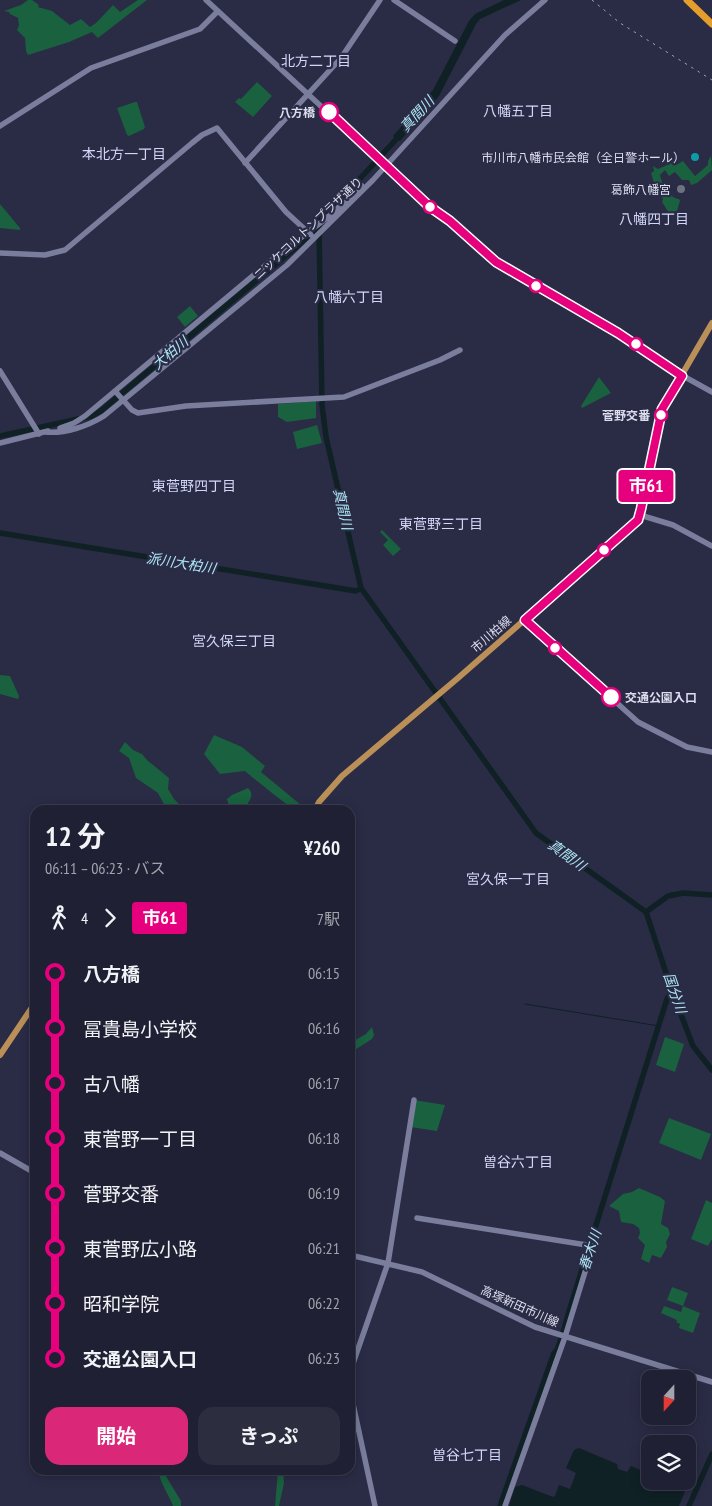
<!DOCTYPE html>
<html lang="ja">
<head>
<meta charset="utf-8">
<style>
  body { margin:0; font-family:"PT Sans Narrow","Noto Sans JP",sans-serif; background:#2d2d40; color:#f1f3f6; height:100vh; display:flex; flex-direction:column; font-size:19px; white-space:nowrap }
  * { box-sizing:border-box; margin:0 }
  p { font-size:16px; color:#a2a3ac }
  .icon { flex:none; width:28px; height:28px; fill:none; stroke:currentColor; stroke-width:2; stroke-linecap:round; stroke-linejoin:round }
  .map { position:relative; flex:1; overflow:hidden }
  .side { position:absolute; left:30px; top:805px; width:325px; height:670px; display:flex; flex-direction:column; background:#202034; border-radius:15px; box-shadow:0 2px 12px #0003,0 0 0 1px #3d3e4f }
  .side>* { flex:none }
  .badge { padding:0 10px; border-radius:4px; font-size:18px; line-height:32px }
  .needle { width:32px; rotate:201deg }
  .buttons { position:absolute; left:641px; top:1370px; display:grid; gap:10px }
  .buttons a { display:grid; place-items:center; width:55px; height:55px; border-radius:10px; background:#202034; box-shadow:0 2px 12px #0003,0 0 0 1px #3d3e4f; font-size:25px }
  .map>.badge { position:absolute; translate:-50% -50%; box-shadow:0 0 0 2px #fff }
  .legs { display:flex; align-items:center; gap:8px; height:55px; padding:0 15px; font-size:16px }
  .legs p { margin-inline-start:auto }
  .head { display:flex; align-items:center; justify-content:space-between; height:85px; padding:0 15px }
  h1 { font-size:28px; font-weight:700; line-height:38px }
  .action { display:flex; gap:10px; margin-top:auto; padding:10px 15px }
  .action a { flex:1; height:58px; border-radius:15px; background:#db2777; color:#fff; font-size:20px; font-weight:700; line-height:58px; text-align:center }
  .action a+a { background:#2d2d40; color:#f1f3f6 }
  ul { padding:0 15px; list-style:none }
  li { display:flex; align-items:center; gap:18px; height:55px; font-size:19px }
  li i { display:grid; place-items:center; width:8px; height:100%; margin:0 6px; background:currentColor }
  li i::after { content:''; width:12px; height:12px; margin:-6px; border:4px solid; border-radius:50%; background:#202034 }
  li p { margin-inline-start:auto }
  li:first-child i { background:linear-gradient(#0000 50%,currentColor 0) }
  li:last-child i { background:linear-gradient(currentColor 50%,#0000 0) }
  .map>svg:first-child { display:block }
</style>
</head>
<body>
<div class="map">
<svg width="712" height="1506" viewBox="0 0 712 1506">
  <rect width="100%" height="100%" fill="#2a2b45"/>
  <path fill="#19613f" d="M 28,0 L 32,0 L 39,5 L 38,7 L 52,11 L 70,25 L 81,19 L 90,27 L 96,23 L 113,5 L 120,12 L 138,0 L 147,0 L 98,38 L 92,32 L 69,42 L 28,55 L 26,51 L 25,38 L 17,30 L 19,25 L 18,18 L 10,14 L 9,12 L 4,11 L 21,5 Z
    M 257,82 L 272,96 L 253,117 L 235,102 L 239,98 L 241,99 Z
    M 135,102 L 137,102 L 145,127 L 144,129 L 129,136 L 127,135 L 117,108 Z
    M 711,156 L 712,170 L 697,183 L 691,185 L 689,180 L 682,180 L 675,172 L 669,176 L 665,170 L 660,175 C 662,184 669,198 679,199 L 680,201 L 677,211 L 669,213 L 662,202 L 663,199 L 655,186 L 651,173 L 654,171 L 653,166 L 658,169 L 672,163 L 676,165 L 683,161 L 695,176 L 708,165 L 708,161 Z
    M 0,204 L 20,228 L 20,230 L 0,228 Z
    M 190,306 L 198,316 L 185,327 L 177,317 Z
    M 599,377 L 611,393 L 582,408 L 581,406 Z
    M 316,401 L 316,418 L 287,422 L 278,417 L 278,404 Z
    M 317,425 L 322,443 L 297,449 L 293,432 Z
    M 382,530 L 401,549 L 393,556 L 383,545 L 388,540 L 380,532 Z
    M 0,675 L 10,676 L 19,696 L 18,699 L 0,694 Z
    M 214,735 L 242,747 L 265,766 L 261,772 L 307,810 C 303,810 298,811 295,810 C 292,809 249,775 245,771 L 220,774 L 204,754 Z
    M 125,742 L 133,750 L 142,754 L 147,760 L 169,778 L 168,789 L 174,799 L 185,810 L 167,810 L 158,793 L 136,778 L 129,758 L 119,751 Z
    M 248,788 C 253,793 252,797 248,803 L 249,810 L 230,810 L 227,799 L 232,795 Z
    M 372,1027 L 374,1035 L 372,1039 L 350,1053 L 350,1043 L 366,1034 Z
    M 665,1037 L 684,1044 L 675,1072 L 656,1065 Z
    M 414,1100 L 445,1105 L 437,1131 L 410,1127 Z
    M 669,1118 L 711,1134 L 701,1160 L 659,1143 Z
    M 639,1188 L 660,1197 L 665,1201 L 661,1224 L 668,1228 L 670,1234 L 666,1242 L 667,1247 L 661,1258 L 652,1255 L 649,1263 L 641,1259 L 645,1245 L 638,1238 L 640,1233 L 639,1228 L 633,1224 L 621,1222 L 619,1211 L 609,1206 L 623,1194 L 632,1192 Z
    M 706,1200 L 712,1203 L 712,1239 L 708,1246 L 691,1239 Z
    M 672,1287 L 688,1293 L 683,1306 L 700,1313 L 693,1333 L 679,1328 L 680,1324 L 676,1322 L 677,1320 L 661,1313 L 664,1306 L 681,1312 L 683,1306 L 667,1300 Z
    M 159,1470 L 165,1470 L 164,1473 L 181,1501 L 181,1506 L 173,1506 C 169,1495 158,1480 159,1470 Z
    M 278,1470 L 283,1470 L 284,1483 L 279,1506 L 275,1506 Z"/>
  <path fill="#0f2125" d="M 504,0 L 521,0 L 480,19 L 476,24 L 439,96 L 400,141 L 393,136 L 433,90 L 469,21 L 475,14 Z
    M 579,1448 L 617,1464 L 618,1469 L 627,1472 L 631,1466 L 643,1471 L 650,1466 L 650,1481 L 686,1481 L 688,1484 L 679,1506 L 509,1506 L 515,1487 L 522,1485 L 553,1497 L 555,1496 L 559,1485 L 570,1489 L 576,1473 L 566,1468 L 574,1450 Z"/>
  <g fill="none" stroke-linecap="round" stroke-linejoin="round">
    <path stroke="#0f2125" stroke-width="1" d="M 525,1004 L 659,1026"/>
    <path stroke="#0f2125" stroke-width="5.5" d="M 401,134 L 357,182 L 323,213 L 320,219 L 319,228 L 322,405 L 326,437 L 361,588 L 536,833 L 646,912 L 672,991 L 693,1046 L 712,1070
      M 0,436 L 92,416 L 102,410 L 319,228
      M 0,533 L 356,591 L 361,588
      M 646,912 L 668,896 L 683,893 L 712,895
      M 500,1506 L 554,1353 L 557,1350 L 561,1339 L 570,1308 L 667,999 L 672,991
      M 689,1506 L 712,1454"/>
    <path stroke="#7a7d9b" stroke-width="5.5" d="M 206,0 L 430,207 L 450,221 L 496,263 L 612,329 L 685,377 L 712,392
      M 394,0 L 455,41
      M 0,126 L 91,68 L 200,29 L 218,11
      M 245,163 L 341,58 L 380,0
      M 0,253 L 45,255 L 65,250 L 192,143 L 202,135 L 217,128 L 286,212 L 311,235
      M 0,371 L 39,434
      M 115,391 L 132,410 L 138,413 L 186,406 L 344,397 L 440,360 L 460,350
      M 60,428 L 74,423 L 85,416 L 273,259 L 328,217 L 362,186
      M 45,432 C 65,434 88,426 104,416 L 287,265 L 373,180 L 505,35 L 545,0
      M 0,443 L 48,431
      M 640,515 L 673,525 L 712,546
      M 525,620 L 638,722 L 687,747 L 712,752
      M 0,1153 L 35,1173
      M 417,1218 L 593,1246 L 565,1337 L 505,1506
      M 350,1255 L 422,1272 L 535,1327 L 712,1382
      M 350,1372 L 388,1263 L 414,1100
      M 350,1390 L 375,1506"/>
    <path stroke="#ba9058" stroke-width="6" d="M 315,810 L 319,802 L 342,776 L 458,678 L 634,524 L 641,509 L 662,409 L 712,323
      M 0,1055 L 35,1003"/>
    <path stroke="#e59d2b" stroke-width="7" d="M 687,0 L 712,24"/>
    <path stroke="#a1a3b7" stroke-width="1" stroke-dasharray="2.5 5" stroke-linecap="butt" d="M 592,0 L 620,23 L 712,80"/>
  </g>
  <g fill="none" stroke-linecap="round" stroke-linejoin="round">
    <g stroke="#fff" stroke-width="11">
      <path id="line-1" d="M 329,112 L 430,207 L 450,221 L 496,262 L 618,333 L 682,376 L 662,409 L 641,509 L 638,520 L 525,620 L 611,697"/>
    </g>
    <use href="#line-1" stroke="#e6007e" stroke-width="8"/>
  </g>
  <g fill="#fff" stroke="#e6007e" stroke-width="2.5">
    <circle cx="329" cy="112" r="9"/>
    <circle cx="430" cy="207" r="6"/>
    <circle cx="536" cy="286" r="6"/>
    <circle cx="636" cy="344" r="6"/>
    <circle cx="661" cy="415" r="6"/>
    <circle cx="604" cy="550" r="6"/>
    <circle cx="555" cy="648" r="6"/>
    <circle cx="611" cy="697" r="9"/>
  </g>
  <circle fill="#0f9aa8" stroke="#2a2b45" stroke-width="2" cx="695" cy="157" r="5"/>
  <circle fill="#6b7280" stroke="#2a2b45" stroke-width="2" cx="681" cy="189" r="5"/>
  <g text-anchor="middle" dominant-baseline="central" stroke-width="4.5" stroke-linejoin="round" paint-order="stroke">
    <g font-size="12" font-weight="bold" fill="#dcdeef" stroke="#2a2b45" text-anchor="end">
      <text x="315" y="112">八方橋</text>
      <text x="650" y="415">菅野交番</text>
      <text x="625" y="697" text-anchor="start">交通公園入口</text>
    </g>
    <g font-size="12" fill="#dcdeef" stroke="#2a2b45" text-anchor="end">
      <text x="685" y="157">市川市八幡市民会館（全日警ホール）</text>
      <text x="671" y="189">葛飾八幡宮</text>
    </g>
    <g font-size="12" fill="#dcdeef" stroke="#2a2b45">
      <text transform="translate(308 228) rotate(-43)">ニッケコルトンプラザ通り</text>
      <text transform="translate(491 634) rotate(-41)">市川柏線</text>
      <text transform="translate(520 1306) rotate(24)">高塚新田市川線</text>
    </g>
    <g font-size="14" fill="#d2d6f7" stroke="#2a2b45">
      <text x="316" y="61">北方二丁目</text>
      <text x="518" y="111">八幡五丁目</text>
      <text x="124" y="154">本北方一丁目</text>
      <text x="654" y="219">八幡四丁目</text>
      <text x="349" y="297">八幡六丁目</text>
      <text x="194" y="486">東菅野四丁目</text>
      <text x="441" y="524">東菅野三丁目</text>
      <text x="234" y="641">宮久保三丁目</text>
      <text x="508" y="879">宮久保一丁目</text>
      <text x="518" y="1162">曽谷六丁目</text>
      <text x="467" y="1455">曽谷七丁目</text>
    </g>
    <g font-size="14" font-style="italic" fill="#ade7f5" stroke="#2a2b45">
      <text transform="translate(417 114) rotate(-47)">真間川</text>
      <text transform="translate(170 353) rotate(-40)">大柏川</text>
      <text transform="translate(343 509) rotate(77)">真間川</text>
      <text transform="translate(181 563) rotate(9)">派川大柏川</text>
      <text transform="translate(567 855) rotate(36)">真間川</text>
      <text transform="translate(675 993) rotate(71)">国分川</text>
      <text transform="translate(590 1250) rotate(-72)">春木川</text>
    </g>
  </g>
</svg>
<div class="buttons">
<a><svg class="needle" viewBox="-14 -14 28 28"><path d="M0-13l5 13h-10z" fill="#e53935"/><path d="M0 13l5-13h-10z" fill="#a2a3ac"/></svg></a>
<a><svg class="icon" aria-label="layers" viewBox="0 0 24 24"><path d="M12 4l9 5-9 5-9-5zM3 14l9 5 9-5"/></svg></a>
</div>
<b class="badge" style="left:646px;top:486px;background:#e6007e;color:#fff">市61</b>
<section class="side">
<div class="head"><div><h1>12 分</h1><p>06:11 – 06:23 · バス</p></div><b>¥260</b></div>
<div class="legs"><svg class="icon" aria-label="walk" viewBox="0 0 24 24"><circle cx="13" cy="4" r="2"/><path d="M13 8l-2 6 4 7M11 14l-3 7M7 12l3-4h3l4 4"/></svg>4<svg class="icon" aria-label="forward" viewBox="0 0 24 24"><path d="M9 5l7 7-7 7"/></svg><b class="badge" style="background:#e6007e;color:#fff">市61</b><p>7駅</p></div>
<ul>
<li><i style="color:#e6007e"></i><b>八方橋</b><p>06:15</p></li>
<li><i style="color:#e6007e"></i><span>冨貴島小学校</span><p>06:16</p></li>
<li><i style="color:#e6007e"></i><span>古八幡</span><p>06:17</p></li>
<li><i style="color:#e6007e"></i><span>東菅野一丁目</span><p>06:18</p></li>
<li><i style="color:#e6007e"></i><span>菅野交番</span><p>06:19</p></li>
<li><i style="color:#e6007e"></i><span>東菅野広小路</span><p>06:21</p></li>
<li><i style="color:#e6007e"></i><span>昭和学院</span><p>06:22</p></li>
<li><i style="color:#e6007e"></i><b>交通公園入口</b><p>06:23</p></li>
</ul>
<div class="action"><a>開始</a><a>きっぷ</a></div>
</section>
</div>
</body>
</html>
